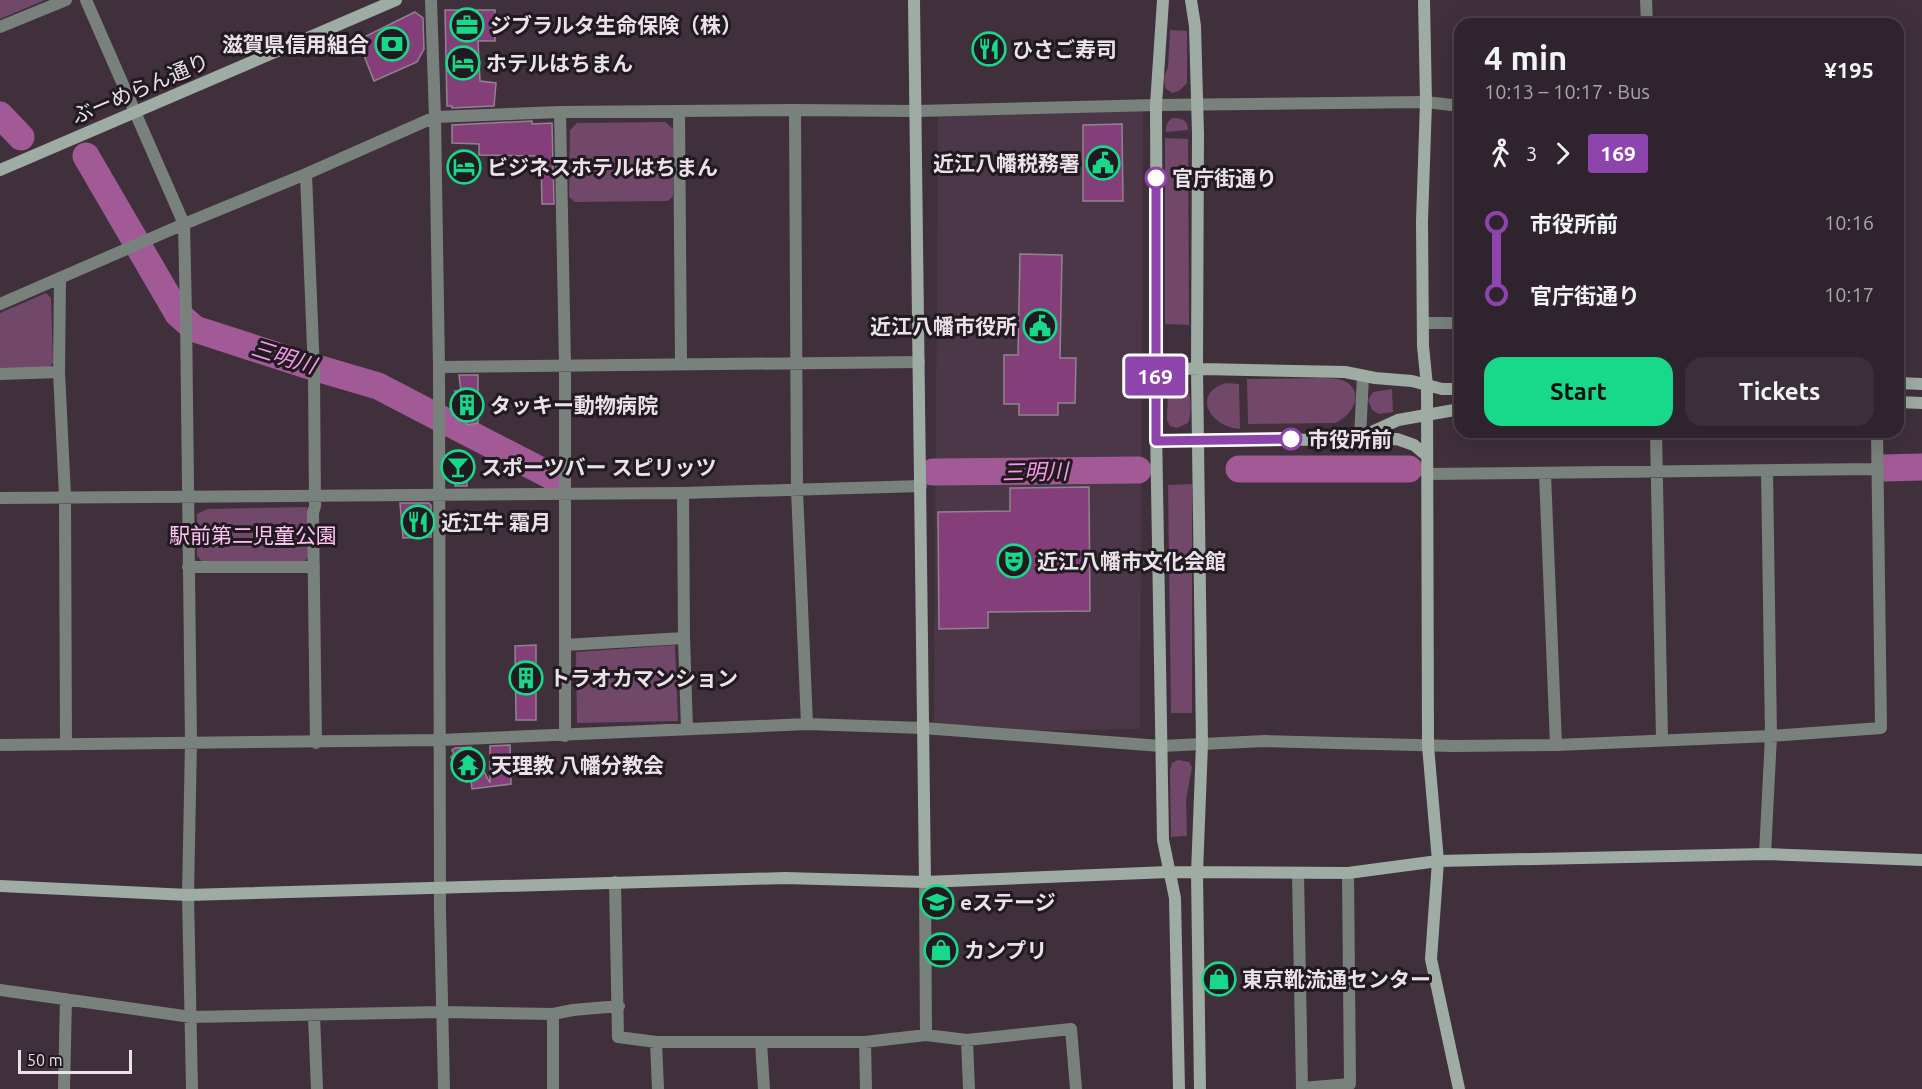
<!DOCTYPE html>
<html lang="en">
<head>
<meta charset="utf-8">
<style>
  body { margin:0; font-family:Ubuntu,"Noto Sans JP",sans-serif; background:#3b3039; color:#f1f3f6; height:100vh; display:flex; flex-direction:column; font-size:22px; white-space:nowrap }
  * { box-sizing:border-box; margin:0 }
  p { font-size:20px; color:#a7a4aa }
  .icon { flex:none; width:33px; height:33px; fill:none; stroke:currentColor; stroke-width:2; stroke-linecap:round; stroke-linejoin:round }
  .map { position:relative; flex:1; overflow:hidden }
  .details { position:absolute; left:1454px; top:18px; width:450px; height:420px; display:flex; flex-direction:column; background:#2f242d; border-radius:18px; box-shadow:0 6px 24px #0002,0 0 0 2px #4a4149 }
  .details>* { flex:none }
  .badge { padding:0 12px; border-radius:4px; font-size:21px; line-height:39px }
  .scale { position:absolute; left:18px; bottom:15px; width:114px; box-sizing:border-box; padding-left:6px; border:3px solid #ebe1e9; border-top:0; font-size:16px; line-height:21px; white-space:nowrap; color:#ebe1e9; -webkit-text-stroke:4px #211a20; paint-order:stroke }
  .map>.badge { position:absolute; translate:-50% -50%; box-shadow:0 0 0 3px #fff }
  .legs { display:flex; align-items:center; gap:9px; height:66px; padding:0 30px; font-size:20px }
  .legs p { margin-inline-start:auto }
  .head { display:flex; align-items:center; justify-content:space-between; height:102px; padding:0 30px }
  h1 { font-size:33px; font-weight:600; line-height:45px }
  .cta { display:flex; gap:12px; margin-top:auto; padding:12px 30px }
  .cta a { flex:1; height:69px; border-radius:18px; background:#17d989; color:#111; font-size:24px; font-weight:600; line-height:69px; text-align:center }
  .cta a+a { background:#3b3039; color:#f1f3f6 }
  ul { padding:0 30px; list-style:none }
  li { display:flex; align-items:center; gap:21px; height:72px; font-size:22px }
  li i { display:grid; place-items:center; width:9px; height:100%; margin:0 8px; background:currentColor }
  li i::after { content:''; width:15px; height:15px; margin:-8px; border:4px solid; border-radius:50%; background:#2f242d }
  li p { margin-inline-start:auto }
  li:first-child i { background:linear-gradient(#0000 50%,currentColor 0) }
  li:last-child i { background:linear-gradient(currentColor 50%,#0000 0) }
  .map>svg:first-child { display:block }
</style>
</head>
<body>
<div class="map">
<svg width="1922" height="1089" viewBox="0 0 1922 1089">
  <rect width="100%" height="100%" fill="#3f303c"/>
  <path fill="#4c3748" d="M 1143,108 L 1140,729 L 934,732 L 938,115 Z"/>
  <path fill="#71476a" d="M 0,0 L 45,0 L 0,19 Z
    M 1170,30 L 1187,31 L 1187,83 L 1179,91 L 1172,93 L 1165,88 L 1164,77 L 1168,67 Z
    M 1173,118 C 1182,118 1188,120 1188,130 L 1166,132 C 1166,125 1167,121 1173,118 Z
    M 665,122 L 673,129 L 673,196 L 668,201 L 575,202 L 569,197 L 570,130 L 577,123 Z
    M 1165,138 L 1188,139 L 1189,325 L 1165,324 Z
    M 46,293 L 51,298 L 53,363 L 47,369 L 0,369 L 0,313 Z
    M 1318,378 C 1326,378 1335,378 1342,380 C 1367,390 1353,416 1335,423 L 1248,424 L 1247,379 Z
    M 1176,382 L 1187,385 C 1191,396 1192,413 1188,423 L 1177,428 L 1170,426 L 1167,420 L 1168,389 Z
    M 1226,383 L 1239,384 L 1240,429 C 1208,426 1192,393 1226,383 Z
    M 1392,389 L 1393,412 L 1379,414 L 1372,410 L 1368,400 L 1373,392 Z
    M 1192,484 L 1192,713 L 1171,713 L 1168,485 Z
    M 307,507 L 309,513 L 309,555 L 304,563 L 204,564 L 197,556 L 197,514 L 208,509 Z
    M 675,645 L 678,721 L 577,723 L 576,652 Z
    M 1178,760 L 1189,762 L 1192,767 L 1186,800 L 1187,836 L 1171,837 L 1170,770 L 1172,763 Z"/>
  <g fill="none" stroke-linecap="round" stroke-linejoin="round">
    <path stroke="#a25a96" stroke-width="27" d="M 0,115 L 21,137
      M 86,156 L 178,314 L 195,329 L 303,364 L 378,386 L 555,478
      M 1884,468 L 1922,467
      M 1239,469 L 1409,469
      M 933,472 L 1138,470"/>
  </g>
  <path fill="#843f7a" stroke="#948290" stroke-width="1.5" d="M 445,10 L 495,10 L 495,41 L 478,41 L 480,81 L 496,83 L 494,106 L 452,108 L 452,106 L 447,106 Z
    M 415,12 L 423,18 L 424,49 L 417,62 L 374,81 L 358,40 Z
    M 532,121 L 532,124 L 552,123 L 554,204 L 542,204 L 541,156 L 479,155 L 479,144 L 452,143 L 452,125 Z
    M 1122,124 L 1123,201 L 1083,201 L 1083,125 Z
    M 1020,254 L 1062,255 L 1060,358 L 1076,358 L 1075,403 L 1058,403 L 1058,415 L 1019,415 L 1019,404 L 1004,404 L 1004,355 L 1018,355 Z
    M 459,375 L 478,375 L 478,423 L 467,425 L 466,421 L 459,420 L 455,391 L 461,391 Z
    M 450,456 L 466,456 L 467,486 L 455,486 L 455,478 L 448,479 Z
    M 1089,487 L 1090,611 L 988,612 L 988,628 L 939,629 L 938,512 L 1010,511 L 1010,488 Z
    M 400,503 L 429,503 L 431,505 L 431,537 L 403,538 Z
    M 536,645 L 536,720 L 516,720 L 515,646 Z
    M 510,745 L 511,784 L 472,789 L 471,780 L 466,782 L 451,757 L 454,754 L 452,750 L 455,748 L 471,747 L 490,783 L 490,746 Z"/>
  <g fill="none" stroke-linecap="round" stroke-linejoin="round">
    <path stroke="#79817c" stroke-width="12" d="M 86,0 L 184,224 L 186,315 L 191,742 L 188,895 L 192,1089
      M 431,0 L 435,117 L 439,367 L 440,912 L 444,1089
      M 1646,0 L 1647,24
      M 0,27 L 66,0
      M 795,110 L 797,490 L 807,724
      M 679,111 L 681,363
      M 560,112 L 565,365 L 565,736
      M 306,174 L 314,372 L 315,506 L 313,513 L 316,743
      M 60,278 L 59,372 L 65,496 L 66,744
      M 0,304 L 184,224 L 306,174 L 435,117 L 560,112 L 795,110 L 916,111 L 1156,105 L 1426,102 L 1460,106
      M 1423,323 L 1460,323
      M 439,367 L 919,362
      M 0,374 L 59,372
      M 1656,432 L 1662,739
      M 1360,438 L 1363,376
      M 1427,474 L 1878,469
      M 1545,474 L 1556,745
      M 683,493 L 684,638 L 687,729
      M 0,498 L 683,493 L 921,486
      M 188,567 L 314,567
      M 565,645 L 684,638
      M 0,745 L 440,740 L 807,724 L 923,728 L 1161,746 L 1265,741 L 1454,746 L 1556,745 L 1771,736 L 1881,728 L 1877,432
      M 1765,854 L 1771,736 L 1767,471
      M 1298,873 L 1302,1088 L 1350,1084 L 1348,873
      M 615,882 L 618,1037 L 656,1042 L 865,1042 L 926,1035 L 967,1040 L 1071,1029 L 1076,1089
      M 925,882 L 926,1035
      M 0,990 L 191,1017 L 442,1012 L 553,1014 L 573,1010 L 619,1006
      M 553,1014 L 553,1089
      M 314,1016 L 317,1089
      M 967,1040 L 969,1089
      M 656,1042 L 658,1089
      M 761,1042 L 764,1089
      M 865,1042 L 866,1089
      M 64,1089 L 66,999"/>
    <path stroke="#9eaca3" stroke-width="12" d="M 914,0 L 925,882
      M 1163,0 L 1156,105 L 1157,328 L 1155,368 L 1163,840 L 1175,898 L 1179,1089
      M 1191,0 L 1195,26 L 1198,134 L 1197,369 L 1202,744 L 1197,873 L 1200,1089
      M 1424,0 L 1426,102 L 1422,221 L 1423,346 L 1427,386 L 1428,746 L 1438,861 L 1431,959 L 1459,1089
      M 0,170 L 396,0
      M 1155,368 L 1345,372 L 1375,378 L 1412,381 L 1442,389 L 1460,389
      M 1898,383 L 1922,384
      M 1898,402 L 1922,403
      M 1363,436 L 1398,420 L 1460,409
      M 1156,441 L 1397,439 L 1414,445 L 1427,456
      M 0,886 L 188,895 L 785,878 L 925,882 L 1168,872 L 1348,873 L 1438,861 L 1765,854 L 1922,860"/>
  </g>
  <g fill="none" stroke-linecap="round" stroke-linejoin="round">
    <g stroke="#fff" stroke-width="14">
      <path id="line-1" d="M 1156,178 L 1156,441 L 1291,439"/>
    </g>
    <use href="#line-1" stroke="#8e44ad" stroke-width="9"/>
  </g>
  <defs>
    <g id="office-ring" transform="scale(1.725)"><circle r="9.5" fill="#211a20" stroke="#17d989" stroke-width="1.5"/><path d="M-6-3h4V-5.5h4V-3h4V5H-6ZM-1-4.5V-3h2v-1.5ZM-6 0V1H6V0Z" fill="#17d989"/></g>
    <g id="bank-ring" transform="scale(1.725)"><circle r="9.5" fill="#211a20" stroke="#17d989" stroke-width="1.5"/><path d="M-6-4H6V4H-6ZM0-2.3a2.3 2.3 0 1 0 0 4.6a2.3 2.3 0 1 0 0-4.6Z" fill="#17d989"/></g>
    <g id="restaurant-ring" transform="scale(1.725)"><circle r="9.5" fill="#211a20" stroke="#17d989" stroke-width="1.5"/><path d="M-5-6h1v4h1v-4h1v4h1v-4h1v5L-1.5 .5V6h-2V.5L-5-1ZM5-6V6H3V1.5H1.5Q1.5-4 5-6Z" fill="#17d989"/></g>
    <g id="hotel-ring" transform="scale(1.725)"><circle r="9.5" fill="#211a20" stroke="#17d989" stroke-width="1.5"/><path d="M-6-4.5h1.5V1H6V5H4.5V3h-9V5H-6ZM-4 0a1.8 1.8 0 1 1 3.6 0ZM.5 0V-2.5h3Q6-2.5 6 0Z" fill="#17d989"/></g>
    <g id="civic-ring" transform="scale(1.725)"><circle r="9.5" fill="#211a20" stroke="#17d989" stroke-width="1.5"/><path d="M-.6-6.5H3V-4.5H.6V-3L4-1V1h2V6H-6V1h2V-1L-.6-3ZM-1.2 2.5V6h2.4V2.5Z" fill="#17d989"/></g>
    <g id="building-ring" transform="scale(1.725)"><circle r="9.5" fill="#211a20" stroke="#17d989" stroke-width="1.5"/><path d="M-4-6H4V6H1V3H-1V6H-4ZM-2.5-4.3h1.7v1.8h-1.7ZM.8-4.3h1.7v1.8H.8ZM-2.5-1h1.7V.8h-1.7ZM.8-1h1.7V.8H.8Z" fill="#17d989"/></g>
    <g id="bar-ring" transform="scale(1.725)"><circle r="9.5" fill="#211a20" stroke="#17d989" stroke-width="1.5"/><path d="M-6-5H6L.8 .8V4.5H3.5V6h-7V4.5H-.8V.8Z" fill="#17d989"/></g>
    <g id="theatre-ring" transform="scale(1.725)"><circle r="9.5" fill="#211a20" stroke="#17d989" stroke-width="1.5"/><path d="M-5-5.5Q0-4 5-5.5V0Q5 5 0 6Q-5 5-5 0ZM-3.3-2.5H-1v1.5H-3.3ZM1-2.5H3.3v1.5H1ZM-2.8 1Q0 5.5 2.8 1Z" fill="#17d989"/></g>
    <g id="temple-ring" transform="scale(1.725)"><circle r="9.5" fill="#211a20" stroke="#17d989" stroke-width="1.5"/><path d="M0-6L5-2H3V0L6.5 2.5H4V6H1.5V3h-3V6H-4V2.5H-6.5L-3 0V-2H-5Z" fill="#17d989"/></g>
    <g id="school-ring" transform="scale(1.725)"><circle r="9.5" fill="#211a20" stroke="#17d989" stroke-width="1.5"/><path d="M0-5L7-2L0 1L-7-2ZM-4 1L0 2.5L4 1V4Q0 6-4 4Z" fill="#17d989"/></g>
    <g id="shop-ring" transform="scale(1.725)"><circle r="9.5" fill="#211a20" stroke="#17d989" stroke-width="1.5"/><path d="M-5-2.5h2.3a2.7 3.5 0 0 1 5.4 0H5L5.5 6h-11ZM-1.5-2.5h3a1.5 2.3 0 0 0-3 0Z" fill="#17d989"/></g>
  </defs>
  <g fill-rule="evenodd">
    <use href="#office-ring" x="467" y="25"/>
    <use href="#bank-ring" x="392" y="44"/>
    <use href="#restaurant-ring" x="989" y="49"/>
    <use href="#hotel-ring" x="463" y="63"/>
    <use href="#civic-ring" x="1103" y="163"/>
    <use href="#hotel-ring" x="464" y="167"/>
    <use href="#civic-ring" x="1040" y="326"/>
    <use href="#building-ring" x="467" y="405"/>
    <use href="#bar-ring" x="458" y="467"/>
    <use href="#restaurant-ring" x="418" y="522"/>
    <use href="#theatre-ring" x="1014" y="561"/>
    <use href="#building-ring" x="526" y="678"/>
    <use href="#temple-ring" x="468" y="765"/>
    <use href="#school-ring" x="937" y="902"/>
    <use href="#shop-ring" x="941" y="950"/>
    <use href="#shop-ring" x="1219" y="979"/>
  </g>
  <g fill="#fff" stroke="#8e44ad" stroke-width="3">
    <circle cx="1156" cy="178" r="10"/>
    <circle cx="1291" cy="439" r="10"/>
  </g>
  <g text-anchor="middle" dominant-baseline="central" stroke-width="6" stroke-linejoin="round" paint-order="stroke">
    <g font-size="21" font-weight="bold" fill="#ebe1e9" stroke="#211a20" text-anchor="start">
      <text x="490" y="25">ジブラルタ生命保険（株）</text>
      <text x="369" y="44" text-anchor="end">滋賀県信用組合</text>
      <text x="1012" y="49">ひさご寿司</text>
      <text x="486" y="63">ホテルはちまん</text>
      <text x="1080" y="163" text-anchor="end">近江八幡税務署</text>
      <text x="487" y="167">ビジネスホテルはちまん</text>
      <text x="1017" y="326" text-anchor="end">近江八幡市役所</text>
      <text x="490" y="405">タッキー動物病院</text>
      <text x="481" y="467">スポーツバー スピリッツ</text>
      <text x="441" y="522">近江牛 霜月</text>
      <text x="1037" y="561">近江八幡市文化会館</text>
      <text x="549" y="678">トラオカマンション</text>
      <text x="491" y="765">天理教 八幡分教会</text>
      <text x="960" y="902">eステージ</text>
      <text x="964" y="950">カンプリ</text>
      <text x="1242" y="979">東京靴流通センター</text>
    </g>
    <g font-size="21" fill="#ebe1e9" stroke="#211a20">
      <text transform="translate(140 88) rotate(-23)">ぶーめらん通り</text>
    </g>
    <g font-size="21" font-weight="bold" fill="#ebe1e9" stroke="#211a20" text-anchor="start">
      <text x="1172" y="178">官庁街通り</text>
      <text x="1308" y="439">市役所前</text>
    </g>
    <g font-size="21" fill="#ffc3f3" stroke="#211a20">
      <text x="253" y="535">駅前第二児童公園</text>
    </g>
    <g font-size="22" font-style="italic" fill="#f897e8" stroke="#211a20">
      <text transform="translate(284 356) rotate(17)">三明川</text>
      <text transform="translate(1035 471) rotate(-1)">三明川</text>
    </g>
  </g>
</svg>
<div class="scale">50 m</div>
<b class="badge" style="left:1155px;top:376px;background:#8e44ad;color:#fff">169</b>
<section class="details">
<div class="head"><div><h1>4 min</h1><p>10:13 – 10:17 · Bus</p></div><b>¥195</b></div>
<div class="legs"><svg class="icon" aria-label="walk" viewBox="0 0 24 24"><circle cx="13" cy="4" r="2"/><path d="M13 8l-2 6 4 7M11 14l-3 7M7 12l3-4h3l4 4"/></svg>3<svg class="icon" aria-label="forward" viewBox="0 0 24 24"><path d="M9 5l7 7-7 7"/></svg><b class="badge" style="background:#8e44ad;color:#fff">169</b></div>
<ul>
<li><i style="color:#8e44ad"></i><b>市役所前</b><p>10:16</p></li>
<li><i style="color:#8e44ad"></i><b>官庁街通り</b><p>10:17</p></li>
</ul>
<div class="cta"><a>Start</a><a>Tickets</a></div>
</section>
</div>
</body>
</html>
